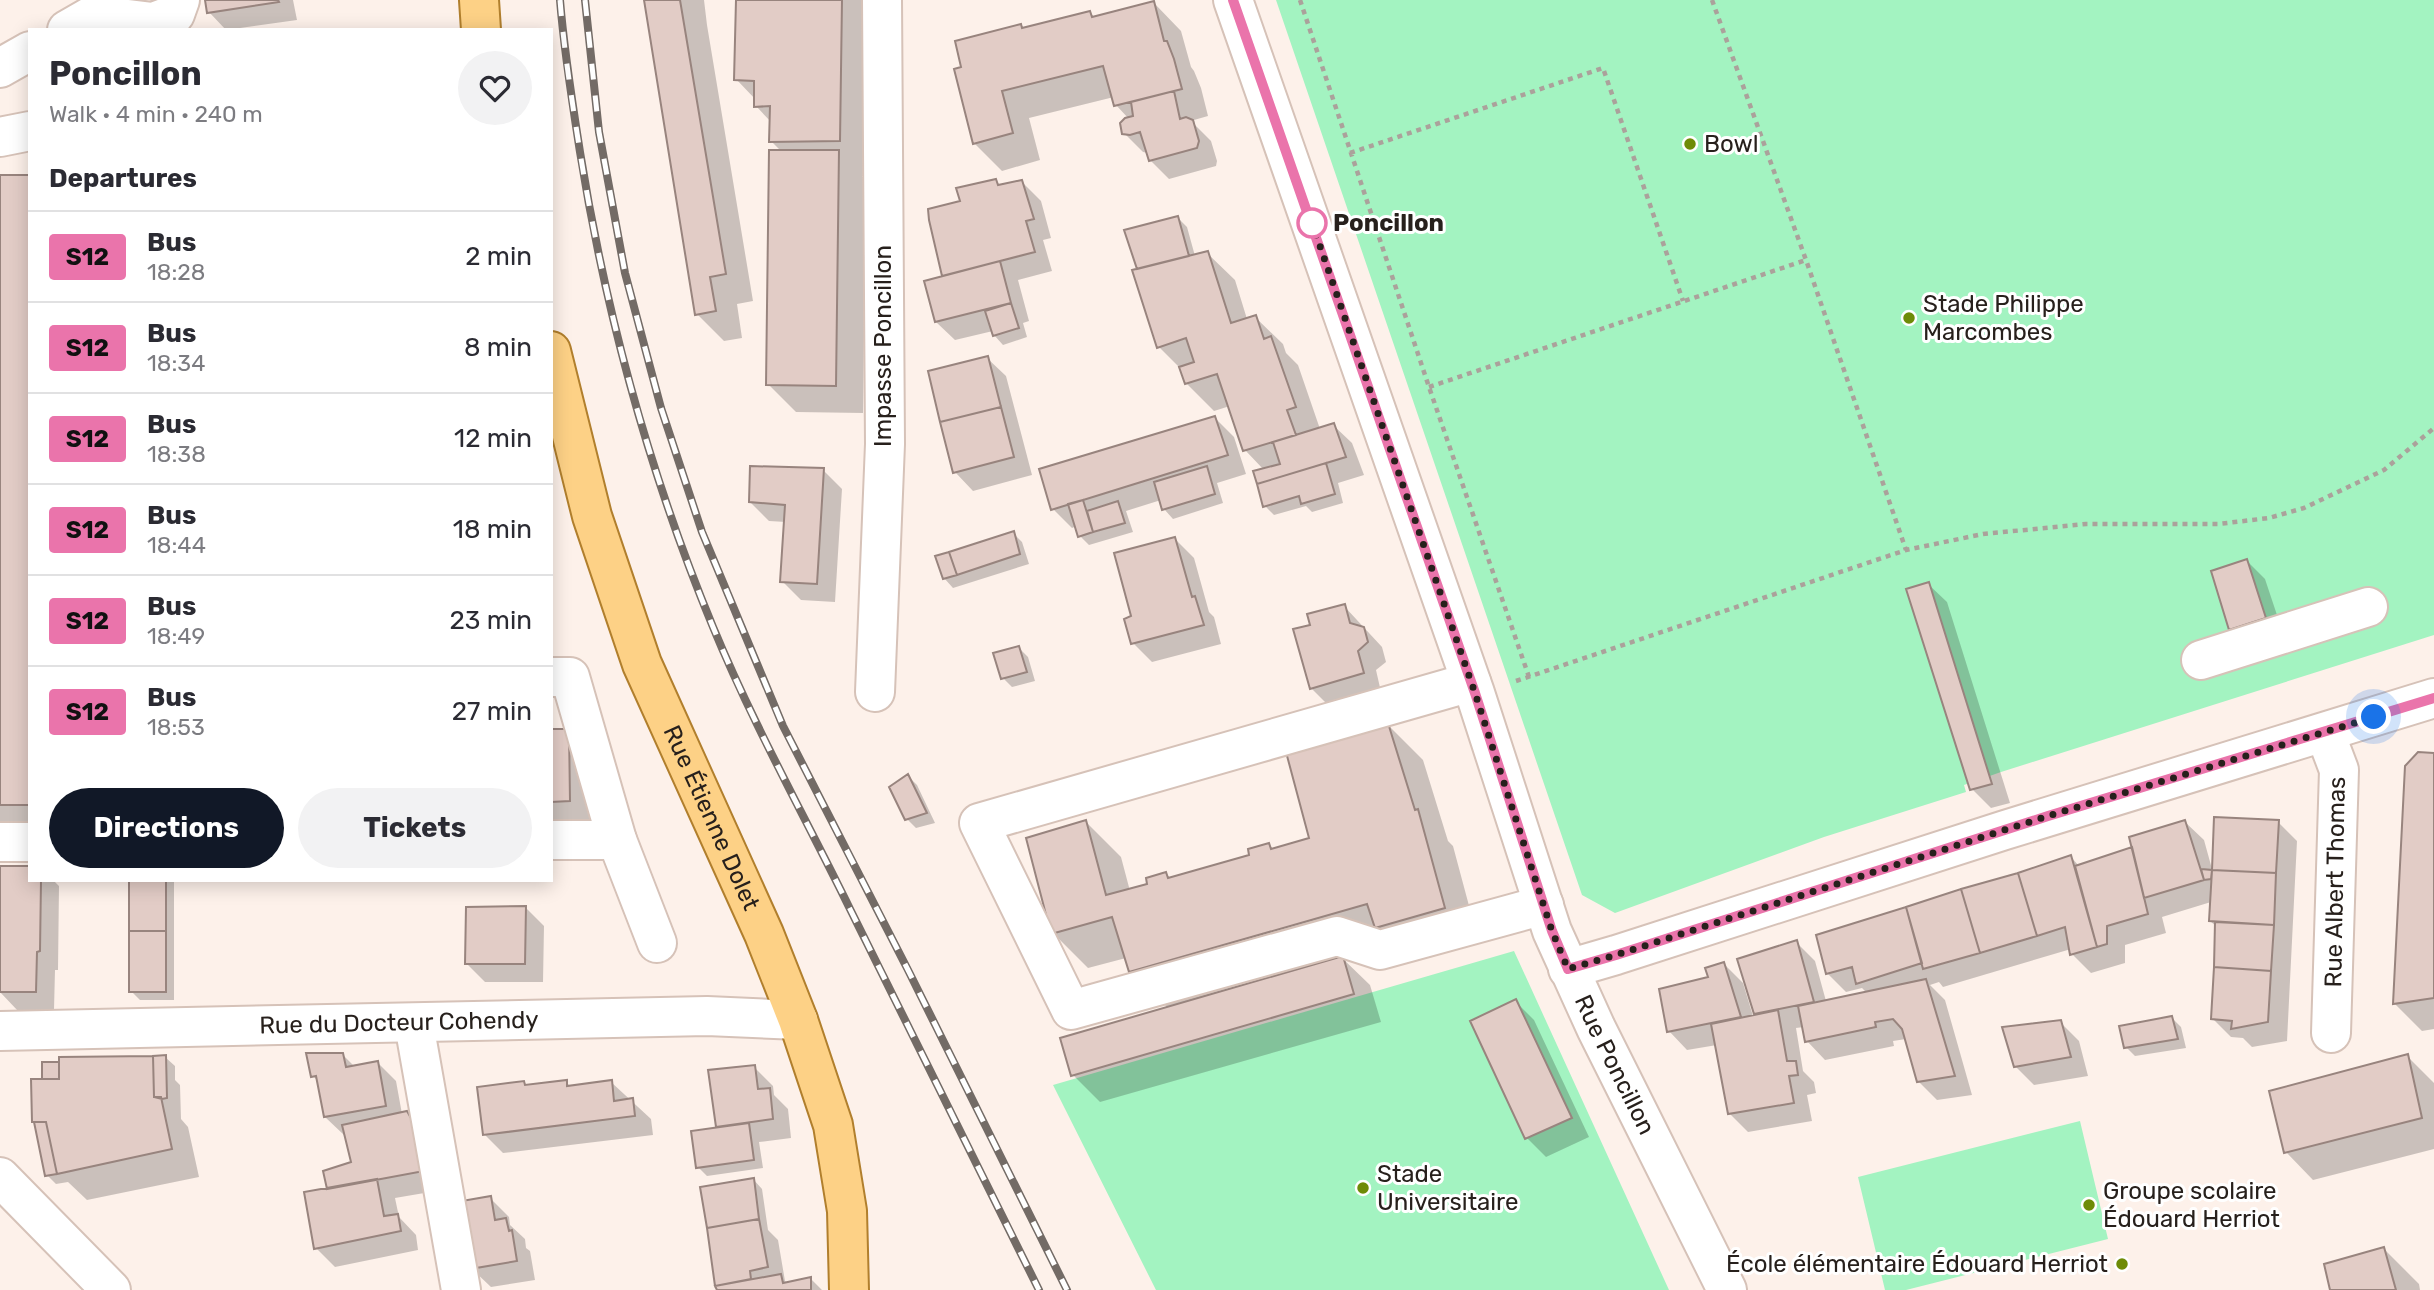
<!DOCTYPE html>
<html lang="en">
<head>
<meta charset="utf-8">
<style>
  body { margin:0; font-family:Rubik,sans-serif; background:#f2f2f3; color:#2b2b33; height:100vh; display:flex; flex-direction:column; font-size:26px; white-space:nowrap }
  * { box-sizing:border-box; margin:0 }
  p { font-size:23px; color:#7c7c81 }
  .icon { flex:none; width:38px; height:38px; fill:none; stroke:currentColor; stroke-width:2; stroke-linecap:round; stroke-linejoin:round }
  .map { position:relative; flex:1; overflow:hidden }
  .panel { position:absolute; left:28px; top:28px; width:525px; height:854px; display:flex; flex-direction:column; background:#fff; border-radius:0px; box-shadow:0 4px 18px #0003 }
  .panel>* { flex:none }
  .badge { padding:0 14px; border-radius:5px; font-size:24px; line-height:46px }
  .you { position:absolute; width:35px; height:35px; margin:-18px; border:5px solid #fff; border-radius:50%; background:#1a73e8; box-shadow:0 0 0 10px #1a73e833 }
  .map>.badge { position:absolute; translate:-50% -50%; box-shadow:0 0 0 4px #fff }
  h2 { padding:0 21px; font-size:26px; line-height:63px }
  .round { display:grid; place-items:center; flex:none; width:74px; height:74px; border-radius:37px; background:#f2f2f3 }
  .headline { display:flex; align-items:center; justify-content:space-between; height:119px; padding:0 21px }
  h1 { font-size:33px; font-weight:700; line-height:52px }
  .button { display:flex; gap:14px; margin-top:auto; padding:14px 21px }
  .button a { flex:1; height:80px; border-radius:42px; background:#111827; color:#fff; font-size:28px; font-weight:700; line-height:80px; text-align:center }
  .button a+a { background:#f2f2f3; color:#2b2b33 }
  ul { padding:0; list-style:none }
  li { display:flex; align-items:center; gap:21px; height:91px; padding:0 21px; border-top:2px solid #e1e1e2 }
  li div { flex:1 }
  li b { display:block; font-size:26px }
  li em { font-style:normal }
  li .badge { min-width:77px; font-weight:700; text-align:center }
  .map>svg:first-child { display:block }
</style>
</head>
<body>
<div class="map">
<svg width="2434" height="1290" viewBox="0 0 2434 1290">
  <rect width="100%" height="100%" fill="#fdf1ea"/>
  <path fill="#a3f3c1" d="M 1276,0 L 2434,0 L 2434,635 L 2001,772 L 1964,785 L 1966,792 L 1824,837 L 1615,913 L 1582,895 Z
    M 1514,951 L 1669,1290 L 1156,1290 L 1053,1085 Z
    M 2080,1121 L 2108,1239 L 1906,1290 L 1885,1290 L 1858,1177 Z"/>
  <path fill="#0003" d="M 207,0 L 293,0 L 297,20 L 226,30 L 209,12 Z
    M 645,0 L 704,0 L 707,25 L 753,301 L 737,304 L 742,338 L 724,341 L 697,314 Z
    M 737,0 L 877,0 L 874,176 L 862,176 L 866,180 L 863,413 L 796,412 L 768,384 L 782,152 L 771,141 L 771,122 L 756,106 L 756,100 L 736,79 Z
    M 1154,3 L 1181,31 L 1191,67 L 1194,71 L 1201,88 L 1208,116 L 1194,120 L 1195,125 L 1211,141 L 1217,161 L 1216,166 L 1169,179 L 1150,160 L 1148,153 L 1143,152 L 1124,133 L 1129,119 L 1116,105 L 1114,97 L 1029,118 L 1040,160 L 1002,171 L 975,144 L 1023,30 L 1090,13 L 1095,18 Z
    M 0,177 L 30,177 L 30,839 L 0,839 Z
    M 995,181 L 1001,186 L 1022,182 L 1041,201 L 1051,238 L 1043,240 L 1052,271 L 1018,280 L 1029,321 L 1023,323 L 1027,337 L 1003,345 L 994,335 L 993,331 L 955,340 L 936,322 L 944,277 L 930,220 Z
    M 1178,218 L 1187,227 L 1195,256 L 1207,253 L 1235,280 L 1247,319 L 1255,317 L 1283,344 L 1286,353 L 1298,365 L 1320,429 L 1333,425 L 1352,443 L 1364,475 L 1338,483 L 1343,503 L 1312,512 L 1306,506 L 1274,515 L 1265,506 L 1264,470 L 1245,450 L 1230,406 L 1214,411 L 1186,383 L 1182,370 L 1159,347 L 1140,270 Z
    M 987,358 L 1006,376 L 1032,475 L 973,491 L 955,472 Z
    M 1215,418 L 1234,437 L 1246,474 L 1217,483 L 1223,503 L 1173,519 L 1164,509 L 1161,500 L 1126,511 L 1133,532 L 1089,545 L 1080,536 L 1077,526 L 1072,528 L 1053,509 Z
    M 823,470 L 842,489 L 835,602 L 801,600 L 782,581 L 786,522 L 769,521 L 750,502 Z
    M 1013,533 L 1022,542 L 1029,564 L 953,588 L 944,578 Z
    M 1175,539 L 1194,558 L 1209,612 L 1214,617 L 1221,644 L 1152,662 L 1133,643 L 1133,617 Z
    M 2247,561 L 2265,579 L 2284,636 L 2250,648 L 2231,629 Z
    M 1928,584 L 1947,602 L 2010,803 L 1991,808 L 1972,789 Z
    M 1344,606 L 1382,647 L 1386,662 L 1376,670 L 1381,692 L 1330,707 L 1311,688 L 1313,626 Z
    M 1019,648 L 1028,657 L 1035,681 L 1012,687 L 1003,678 Z
    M 1388,725 L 1423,760 L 1448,841 L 1453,846 L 1479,943 L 1412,962 L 1391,941 L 1340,956 L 1370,985 L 1381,1022 L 1100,1102 L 1073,1075 L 1168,1008 L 1130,971 L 1126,958 L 1088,968 L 1053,933 L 1086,822 L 1121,857 L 1130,891 L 1149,885 L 1166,874 L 1171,879 L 1251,856 L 1269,845 L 1274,850 L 1311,839 Z
    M 551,731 L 568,731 L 605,835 L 551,836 Z
    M 2434,755 L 2434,1029 L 2422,1031 L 2395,1004 Z
    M 908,776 L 917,785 L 935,823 L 916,828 L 907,819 Z
    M 2185,822 L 2204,840 L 2212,869 L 2278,822 L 2297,841 L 2287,1041 L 2252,1047 L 2243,1038 L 2231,1037 L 2212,1018 L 2217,927 L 2210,921 L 2211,902 L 2162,917 L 2166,933 L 2125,945 L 2125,963 L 2091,973 L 2072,954 L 2071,949 L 1943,987 L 1939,982 L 1930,985 L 1945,1000 L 1972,1095 L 1937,1100 L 1918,1081 L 1906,1039 L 1893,1041 L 1894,1046 L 1825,1060 L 1807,1041 L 1804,1027 L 1796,1028 L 1803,1071 L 1814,1082 L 1816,1093 L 1807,1095 L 1812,1121 L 1748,1132 L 1729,1113 L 1717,1045 L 1687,1050 L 1669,1031 L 1710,978 L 1724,964 L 1743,983 L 1753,1016 L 1756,1015 L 1739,960 L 1796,942 L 1815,961 L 1826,1001 L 1867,993 L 1862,988 L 1846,992 L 1827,973 L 2071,857 L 2079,866 L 2134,848 Z
    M 0,868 L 30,880 L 53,880 L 59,886 L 58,970 L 55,970 L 54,1010 L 18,1011 L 0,992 Z
    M 131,880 L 174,880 L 174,1000 L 140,1000 L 131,991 Z
    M 525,907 L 544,926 L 543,982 L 485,982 L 466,963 Z
    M 1515,1001 L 1534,1020 L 1589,1137 L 1546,1157 L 1527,1138 Z
    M 2172,1018 L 2181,1027 L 2186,1048 L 2135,1056 L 2126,1047 Z
    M 2060,1022 L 2079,1041 L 2088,1076 L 2034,1085 L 2015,1066 Z
    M 343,1055 L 355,1067 L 377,1062 L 396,1081 L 402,1114 L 407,1113 L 426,1132 L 442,1190 L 395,1198 L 399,1217 L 416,1235 L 418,1250 L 335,1267 L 316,1248 L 329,1190 L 353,1163 L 346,1135 L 344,1135 L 325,1117 L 318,1081 L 313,1076 Z
    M 2407,1056 L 2434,1083 L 2434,1149 L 2313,1180 L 2286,1152 Z
    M 165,1057 L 175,1066 L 175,1080 L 180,1085 L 181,1119 L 188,1127 L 199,1177 L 87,1200 L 68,1182 L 56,1184 L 47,1175 Z
    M 754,1067 L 773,1086 L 774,1095 L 788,1109 L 791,1138 L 759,1142 L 763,1168 L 707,1176 L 698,1167 L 718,1129 L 710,1072 Z
    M 566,1082 L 571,1087 L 611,1082 L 651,1119 L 653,1135 L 503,1153 L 484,1134 L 523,1083 L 527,1086 Z
    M 753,1179 L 762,1189 L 768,1230 L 778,1240 L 785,1281 L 788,1284 L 811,1279 L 822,1290 L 719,1290 L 702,1189 Z
    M 490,1198 L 509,1217 L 510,1225 L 525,1239 L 526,1248 L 530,1251 L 535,1280 L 491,1287 L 472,1269 Z
    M 2384,1249 L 2419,1284 L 2420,1290 L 2332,1290 Z"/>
  <path fill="#e2ccc6" stroke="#98847e" stroke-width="2" d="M 205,0 L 278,0 L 279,2 L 207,13 Z
    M 644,0 L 680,0 L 726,274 L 710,277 L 716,311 L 695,315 Z
    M 736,0 L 842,0 L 840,141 L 769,142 L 770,106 L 754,107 L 754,81 L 734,80 Z
    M 1154,1 L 1164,41 L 1167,41 L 1174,59 L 1182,89 L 1114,106 L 1103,66 L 1002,91 L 1013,133 L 973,144 L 954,69 L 961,67 L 955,41 L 1021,24 L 1022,28 L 1090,11 L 1092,17 Z
    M 1174,91 L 1180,119 L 1186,117 L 1193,120 L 1199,141 L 1197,148 L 1149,161 L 1140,132 L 1130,135 L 1122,134 L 1120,123 L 1125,118 L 1133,116 L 1131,102 Z
    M 769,150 L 839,150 L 836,386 L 766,385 Z
    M 0,175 L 30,175 L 30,805 L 0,805 Z
    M 996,179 L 998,185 L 1022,180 L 1034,219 L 1026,221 L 1035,252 L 942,276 L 929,220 L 928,209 L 960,201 L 956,188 Z
    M 1178,216 L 1189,256 L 1137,269 L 1124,230 Z
    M 1208,251 L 1231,323 L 1256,315 L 1264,339 L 1271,336 L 1296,407 L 1287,410 L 1296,435 L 1243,451 L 1217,374 L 1185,384 L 1179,367 L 1194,362 L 1186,338 L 1157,348 L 1132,270 Z
    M 1000,261 L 1011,303 L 935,322 L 924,281 Z
    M 1011,303 L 1019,328 L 993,336 L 985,311 Z
    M 988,356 L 1001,407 L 940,422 L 928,371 Z
    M 1001,407 L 1014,457 L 953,473 L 940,422 Z
    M 1215,416 L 1228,455 L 1051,510 L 1039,469 Z
    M 1334,423 L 1346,457 L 1257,484 L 1253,471 L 1280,464 L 1273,442 Z
    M 1326,463 L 1335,494 L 1301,504 L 1299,496 L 1263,507 L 1257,484 Z
    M 750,466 L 824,468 L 817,584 L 780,582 L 785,505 L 749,502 Z
    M 1207,466 L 1215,494 L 1162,510 L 1154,482 Z
    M 1083,500 L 1093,532 L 1078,537 L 1068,504 Z
    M 1118,501 L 1125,523 L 1093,532 L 1087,511 Z
    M 1014,531 L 1020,554 L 957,575 L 949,552 Z
    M 1175,537 L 1192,597 L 1195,596 L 1204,625 L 1131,644 L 1124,619 L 1131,616 L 1114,553 Z
    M 949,552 L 957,575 L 943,579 L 935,556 Z
    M 2247,559 L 2266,618 L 2229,630 L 2211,571 Z
    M 1929,582 L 1992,784 L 1970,790 L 1906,589 Z
    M 1345,604 L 1350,623 L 1364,627 L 1368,642 L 1358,651 L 1364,673 L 1310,689 L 1293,629 L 1310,625 L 1307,614 Z
    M 1019,646 L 1027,672 L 1001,679 L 993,653 Z
    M 1388,723 L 1415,810 L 1418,809 L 1445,908 L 1375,928 L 1367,904 L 1129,972 L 1112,917 L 1051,934 L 1026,838 L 1086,820 L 1106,895 L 1147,884 L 1146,878 L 1166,872 L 1168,878 L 1249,855 L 1248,849 L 1269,843 L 1271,849 L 1309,838 L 1286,752 Z
    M 551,729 L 569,729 L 570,801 L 551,802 Z
    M 2418,752 L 2434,753 L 2434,998 L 2393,1004 L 2405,766 Z
    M 908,774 L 927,813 L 905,820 L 889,787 Z
    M 2214,817 L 2279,820 L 2276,873 L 2212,870 Z
    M 2185,820 L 2204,880 L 2144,898 L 2129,837 Z
    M 2132,847 L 2148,914 L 2107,926 L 2107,944 L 2097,947 L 2075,866 Z
    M 2071,855 L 2097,947 L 2070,955 L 2065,927 L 2037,936 L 2018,873 Z
    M 0,866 L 30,866 L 30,880 L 41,880 L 40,951 L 37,952 L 36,992 L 0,992 Z
    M 2201,869 L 2212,870 L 2211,879 L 2204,880 Z
    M 2212,870 L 2276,873 L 2274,925 L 2209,921 Z
    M 2018,873 L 2037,936 L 1980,953 L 1961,889 Z
    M 129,880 L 166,880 L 166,931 L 129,931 Z
    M 1961,889 L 1980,953 L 1923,969 L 1906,907 Z
    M 526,906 L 525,964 L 465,964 L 466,907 Z
    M 1906,907 L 1922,963 L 1856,984 L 1852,967 L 1826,974 L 1816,935 Z
    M 2215,922 L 2274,925 L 2271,971 L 2214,967 Z
    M 129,931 L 166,931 L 166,992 L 129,992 Z
    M 1797,940 L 1814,1002 L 1754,1014 L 1737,959 Z
    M 1343,956 L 1354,994 L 1071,1076 L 1060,1038 Z
    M 1724,962 L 1741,1017 L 1667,1032 L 1659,989 L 1708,977 L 1705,968 Z
    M 2214,967 L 2271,971 L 2268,1022 L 2231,1029 L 2232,1021 L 2211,1019 Z
    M 1926,979 L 1955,1076 L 1917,1082 L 1902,1029 L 1893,1019 L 1875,1022 L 1876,1027 L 1805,1042 L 1798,1006 Z
    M 1516,999 L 1572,1118 L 1525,1139 L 1470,1021 Z
    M 1778,1010 L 1787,1061 L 1796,1061 L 1798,1075 L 1789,1076 L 1794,1103 L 1728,1114 L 1711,1024 Z
    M 2172,1016 L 2178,1039 L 2124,1048 L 2119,1026 Z
    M 2061,1020 L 2071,1057 L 2014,1067 L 2002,1027 Z
    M 306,1053 L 343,1053 L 346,1067 L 378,1061 L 386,1106 L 324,1117 L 316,1076 L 311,1077 Z
    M 2408,1054 L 2422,1118 L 2284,1153 L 2269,1091 Z
    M 166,1055 L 167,1098 L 162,1099 L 154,1097 L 153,1056 Z
    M 153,1056 L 154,1097 L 161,1097 L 172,1149 L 57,1174 L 46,1122 L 32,1122 L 31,1079 L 59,1079 L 59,1057 Z
    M 42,1062 L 59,1062 L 59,1079 L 42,1079 Z
    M 755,1065 L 758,1089 L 770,1088 L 773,1119 L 716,1127 L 708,1070 Z
    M 567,1080 L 567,1086 L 612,1080 L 614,1101 L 633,1098 L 635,1116 L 483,1135 L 477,1087 L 524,1081 L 525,1085 Z
    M 407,1111 L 416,1127 L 424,1171 L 327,1189 L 323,1171 L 351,1162 L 342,1125 Z
    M 34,1122 L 46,1122 L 57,1174 L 45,1176 Z
    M 749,1123 L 754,1160 L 696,1168 L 691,1131 Z
    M 754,1178 L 759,1219 L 707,1228 L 700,1187 Z
    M 377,1179 L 384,1216 L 398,1214 L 401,1231 L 314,1249 L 304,1192 Z
    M 491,1196 L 495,1220 L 506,1218 L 509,1231 L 512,1230 L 517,1261 L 470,1269 L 456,1202 Z
    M 759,1219 L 768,1267 L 750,1271 L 751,1279 L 715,1286 L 707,1228 Z
    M 2384,1247 L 2396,1290 L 2330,1290 L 2324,1264 Z
    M 781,1274 L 783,1283 L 811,1277 L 811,1290 L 717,1290 L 715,1286 Z"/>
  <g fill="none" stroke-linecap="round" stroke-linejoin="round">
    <g stroke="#d6c2b8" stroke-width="42">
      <g id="minor">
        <path id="s1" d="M 1233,0 L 1475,693 L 1552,931 L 1596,1028 L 1727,1290"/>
        <path d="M 67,30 L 93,15 L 153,22 L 175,14 L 180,0"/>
        <path d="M 0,68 L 30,51"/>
        <path d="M 0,137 L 30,131"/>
        <path d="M 2201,660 L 2368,607"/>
        <path d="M 551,677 L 570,677 L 617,840"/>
        <path d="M 1471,682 L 979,823 L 1071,1010 L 1337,936 L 1380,950 L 1544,905"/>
        <path d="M 875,692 L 885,444 L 882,0"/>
        <path d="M 2325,733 L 2339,770 L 2331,1033"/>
        <path d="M 551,840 L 617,840 L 657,943"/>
        <path d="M 0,842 L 30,842"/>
        <path d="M 1568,969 L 1616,955 L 2005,830 L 2434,698"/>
        <path d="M 414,1024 L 461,1290"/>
        <path id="s2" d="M 0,1031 L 707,1016 L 798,1020"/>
        <path d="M 0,1177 L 111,1290"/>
      </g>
    </g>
    <g stroke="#b17f2d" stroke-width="42">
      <g id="major">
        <path d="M 479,0 L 481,30"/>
        <path id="s3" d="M 551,351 L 592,516 L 642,664 L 764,934 L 798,1020 L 833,1125 L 847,1211 L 849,1290"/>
      </g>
    </g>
    <path stroke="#aba19b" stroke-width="4.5" stroke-dasharray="5 5" stroke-linecap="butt" d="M 1300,0 L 1429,387 L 1529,677
      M 1712,0 L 1806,260 L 1906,550
      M 1350,153 L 1603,68 L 1683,301
      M 1429,387 L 1806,260
      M 1516,681 L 1906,550 L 1983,534 L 2086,524 L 2218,524 L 2269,518 L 2304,508 L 2384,470 L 2434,428"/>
    <use href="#minor" stroke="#fff" stroke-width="38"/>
    <use href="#major" stroke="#fdd186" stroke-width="38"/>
    <g stroke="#736b66" stroke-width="8">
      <path id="rail" d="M 560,0 C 564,51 572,101 580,152 C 606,315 650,475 713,627 C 753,724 804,815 850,909 C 913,1036 976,1163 1039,1290
        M 585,0 L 599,132 L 625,273 L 661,408 L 702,532 L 783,726 L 908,970 L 1067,1290"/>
    </g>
    <use href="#rail" stroke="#fff" stroke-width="5" stroke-dasharray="16" stroke-linecap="butt"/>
  </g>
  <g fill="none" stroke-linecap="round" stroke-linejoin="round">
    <g stroke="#fff" stroke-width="16">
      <path id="line" d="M 1233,0 L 1475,693 L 1552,931 L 1568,969 L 1616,955 L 2048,816 L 2434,698"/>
    </g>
    <use href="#line" stroke="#ea74ab" stroke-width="10"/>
    <path stroke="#27201c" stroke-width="7" stroke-dasharray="0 12.6" d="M 1312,223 L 1475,693 L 1552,931 L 1568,969 L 1616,955 L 2048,816 L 2374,717"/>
  </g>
  <g fill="#6e8b07" stroke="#fff" stroke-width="2.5">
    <circle cx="1690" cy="144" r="7"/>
    <circle cx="1909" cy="318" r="7"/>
    <circle cx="1363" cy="1188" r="7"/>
    <circle cx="2089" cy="1205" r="7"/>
    <circle cx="2122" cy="1264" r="7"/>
  </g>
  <circle fill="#fff" stroke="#ea74ab" stroke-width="3.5" cx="1312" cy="223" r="14"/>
  <g text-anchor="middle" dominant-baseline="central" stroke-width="6" stroke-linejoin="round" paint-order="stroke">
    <g font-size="24" fill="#27201c" stroke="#fff" text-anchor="start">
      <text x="1704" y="144">Bowl</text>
      <text x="1923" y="304">Stade Philippe<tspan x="1923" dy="28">Marcombes</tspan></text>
      <text x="1377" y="1174">Stade<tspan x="1377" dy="28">Universitaire</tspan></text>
      <text x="2103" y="1191">Groupe scolaire<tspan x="2103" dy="28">Édouard Herriot</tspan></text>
      <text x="2108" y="1264" text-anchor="end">École élémentaire Édouard Herriot</text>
    </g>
    <g font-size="24" font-weight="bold" fill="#27201c" stroke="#fff" text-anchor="start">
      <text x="1333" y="223">Poncillon</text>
    </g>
    <g font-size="24" fill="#27201c" stroke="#fff">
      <text transform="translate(883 346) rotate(-90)">Impasse Poncillon</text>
      <text stroke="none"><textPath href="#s3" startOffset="495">Rue Étienne Dolet</textPath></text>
      <text transform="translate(2335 882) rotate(-89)">Rue Albert Thomas</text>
      <text stroke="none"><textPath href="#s2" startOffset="399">Rue du Docteur Cohendy</textPath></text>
      <text stroke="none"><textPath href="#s1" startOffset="1132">Rue Poncillon</textPath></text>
    </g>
  </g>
</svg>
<div class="you" style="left:2374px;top:717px"></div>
<section class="panel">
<div class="headline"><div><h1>Poncillon</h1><p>Walk · 4 min · 240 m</p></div><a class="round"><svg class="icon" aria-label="heart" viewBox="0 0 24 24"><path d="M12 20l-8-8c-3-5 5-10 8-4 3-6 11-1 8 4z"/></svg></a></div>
<h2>Departures</h2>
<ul>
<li><span class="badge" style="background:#ea74ab;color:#111">S12</span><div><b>Bus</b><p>18:28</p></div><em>2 min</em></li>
<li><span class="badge" style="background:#ea74ab;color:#111">S12</span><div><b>Bus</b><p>18:34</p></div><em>8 min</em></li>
<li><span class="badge" style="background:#ea74ab;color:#111">S12</span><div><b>Bus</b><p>18:38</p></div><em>12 min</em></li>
<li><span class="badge" style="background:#ea74ab;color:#111">S12</span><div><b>Bus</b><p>18:44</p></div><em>18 min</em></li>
<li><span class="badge" style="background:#ea74ab;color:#111">S12</span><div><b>Bus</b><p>18:49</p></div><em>23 min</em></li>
<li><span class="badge" style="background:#ea74ab;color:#111">S12</span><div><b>Bus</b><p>18:53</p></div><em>27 min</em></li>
</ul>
<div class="button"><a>Directions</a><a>Tickets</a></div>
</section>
</div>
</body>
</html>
